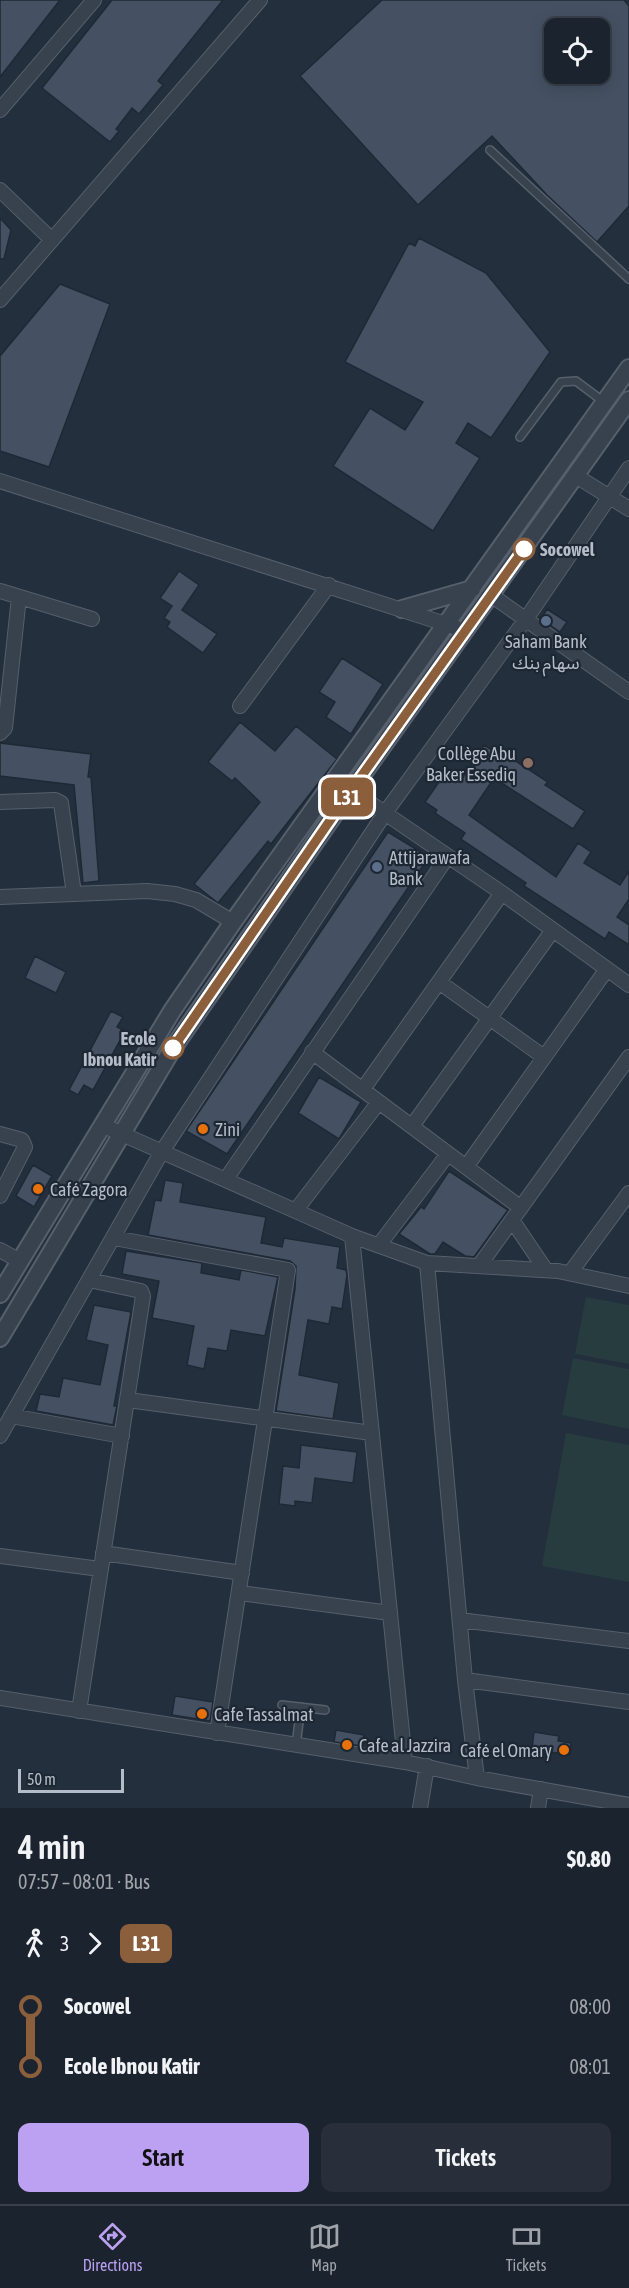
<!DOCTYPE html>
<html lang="en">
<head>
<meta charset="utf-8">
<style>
  body { margin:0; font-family:"Asap Condensed","Noto Sans Arabic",sans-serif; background:#282f3a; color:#f1f3f6; height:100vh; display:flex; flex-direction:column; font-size:22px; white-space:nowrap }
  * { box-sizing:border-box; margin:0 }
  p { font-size:20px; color:#a0a4aa }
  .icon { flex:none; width:33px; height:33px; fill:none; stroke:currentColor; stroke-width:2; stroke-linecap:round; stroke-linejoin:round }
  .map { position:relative; height:1808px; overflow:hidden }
  .details { display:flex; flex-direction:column; background:#1b232e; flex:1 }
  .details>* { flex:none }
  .badge { padding:0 12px; border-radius:9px; font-size:21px; line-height:39px }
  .fabs { position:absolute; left:544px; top:18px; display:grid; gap:12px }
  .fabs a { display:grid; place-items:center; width:66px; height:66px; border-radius:12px; background:#1b232e; box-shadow:0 3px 15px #0003,0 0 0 2px #39404a; font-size:30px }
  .scale { position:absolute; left:18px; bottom:15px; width:106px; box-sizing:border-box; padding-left:6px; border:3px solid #b4bcc9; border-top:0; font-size:16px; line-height:21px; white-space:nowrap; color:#b4bcc9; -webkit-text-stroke:4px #1d2633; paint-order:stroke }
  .map>.badge { position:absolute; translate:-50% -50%; box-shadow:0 0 0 3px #fff }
  .legs { display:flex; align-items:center; gap:9px; height:66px; padding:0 18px; font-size:20px }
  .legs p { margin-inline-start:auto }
  .overview { display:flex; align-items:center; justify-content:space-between; height:102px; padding:0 18px }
  h1 { font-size:33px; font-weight:600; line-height:45px }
  .action { display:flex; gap:12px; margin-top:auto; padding:12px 18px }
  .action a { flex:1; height:69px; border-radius:12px; background:#bca0f2; color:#111; font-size:24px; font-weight:600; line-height:69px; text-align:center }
  .action a+a { background:#282f3a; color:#f1f3f6 }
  ul { padding:0 18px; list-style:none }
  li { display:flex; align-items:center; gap:21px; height:60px; font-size:22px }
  li i { display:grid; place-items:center; width:9px; height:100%; margin:0 8px; background:currentColor }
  li i::after { content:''; width:15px; height:15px; margin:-8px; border:4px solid; border-radius:50%; background:#1b232e }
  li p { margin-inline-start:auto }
  li:first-child i { background:linear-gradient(#0000 50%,currentColor 0) }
  li:last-child i { background:linear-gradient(currentColor 50%,#0000 0) }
  .menu { display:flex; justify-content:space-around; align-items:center; height:84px; border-top:2px solid #39404a; background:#1b232e; font-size:16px; color:#a0a4aa }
  .menu a { display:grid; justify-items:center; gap:3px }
  .menu .selected { color:#bca0f2 }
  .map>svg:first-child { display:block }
</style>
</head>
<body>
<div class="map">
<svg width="629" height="1808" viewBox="0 0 629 1808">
  <rect width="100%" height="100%" fill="#242f3e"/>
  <path fill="#263c3f" d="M 586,1297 L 629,1305 L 629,1364 L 575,1354 Z
    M 573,1358 L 629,1369 L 629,1429 L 562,1415 Z
    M 566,1433 L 629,1445 L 629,1582 L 542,1566 Z"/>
  <path fill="#455162" stroke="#1f2835" stroke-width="1.5" fill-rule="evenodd" d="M 0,0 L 60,0 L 0,77 Z
    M 112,0 L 223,0 L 158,81 L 163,85 L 139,114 L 132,108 L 116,129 L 119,131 L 110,142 L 42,88 Z
    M 382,0 L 624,0 L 629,6 L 629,206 L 597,242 L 547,195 L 492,136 L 418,205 L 300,76 ZM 555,28 L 600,28 L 600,74 L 555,74 Z
    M 0,218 L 11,230 L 4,259 L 0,259 Z
    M 419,238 L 486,273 L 550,352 L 491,438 L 468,423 L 456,443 L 480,458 L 433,531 L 333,466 L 370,408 L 405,430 L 423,402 L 345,362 L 409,243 L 415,246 Z
    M 60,284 L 110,304 L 49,467 L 0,451 L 0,356 Z
    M 179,571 L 199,585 L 182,610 L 217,634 L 203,653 L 167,627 L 170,622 L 164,618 L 172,606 L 160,598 Z
    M 547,609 L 567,622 L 560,632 L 541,619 Z
    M 342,658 L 383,684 L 351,734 L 326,717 L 335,702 L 319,692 Z
    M 240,722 L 275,751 L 296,726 L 337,759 L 271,844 L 268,841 L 218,903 L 194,884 L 260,802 L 235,778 L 232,781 L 208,762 Z
    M 0,743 L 91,754 L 88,777 L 91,777 L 99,881 L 83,883 L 74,785 L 0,776 Z
    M 484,745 L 492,750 L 494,747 L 548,782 L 545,785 L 585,811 L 573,829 L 494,778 L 469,815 L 556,877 L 578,843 L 591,852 L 584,863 L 620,885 L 629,871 L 629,899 L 617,917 L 629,925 L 629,945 L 609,932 L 605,939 L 524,886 L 526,883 L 461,839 L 465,833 L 435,813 L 437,810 L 425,802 L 448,769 L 462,779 Z
    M 388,832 L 429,857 L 227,1154 L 186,1131 Z
    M 35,956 L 66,972 L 56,993 L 25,978 Z
    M 111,1011 L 123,1017 L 117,1027 L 125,1031 L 93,1090 L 84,1085 L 78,1095 L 69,1090 Z
    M 319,1077 L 361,1102 L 339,1139 L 298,1113 Z
    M 33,1165 L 52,1176 L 34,1207 L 16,1196 Z
    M 449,1171 L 508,1210 L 474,1257 L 465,1256 L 443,1242 L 435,1254 L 430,1254 L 399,1234 L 421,1207 L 424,1209 Z
    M 165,1180 L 183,1183 L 180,1202 L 266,1217 L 261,1243 L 282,1247 L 284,1238 L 340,1247 L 337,1268 L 346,1270 L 347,1275 L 342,1309 L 332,1307 L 329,1324 L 308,1320 L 299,1375 L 339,1383 L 333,1419 L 276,1411 L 295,1289 L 296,1266 L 290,1261 L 148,1235 L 155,1200 L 161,1201 Z
    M 126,1251 L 202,1263 L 201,1273 L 239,1280 L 241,1270 L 278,1277 L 265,1336 L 231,1330 L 227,1351 L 208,1348 L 204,1369 L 187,1365 L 194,1326 L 152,1318 L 159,1281 L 122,1274 Z
    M 94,1305 L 131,1312 L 114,1406 L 117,1406 L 113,1425 L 36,1411 L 40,1394 L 59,1397 L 63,1378 L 100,1385 L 108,1345 L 86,1340 Z
    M 301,1445 L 357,1452 L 353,1483 L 315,1478 L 312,1503 L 295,1501 L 295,1506 L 279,1504 L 283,1466 L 299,1468 Z
    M 175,1696 L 213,1702 L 210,1721 L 172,1715 Z
    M 336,1730 L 364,1735 L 362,1746 L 334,1742 Z
    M 534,1732 L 559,1736 L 558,1741 L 571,1743 L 570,1755 L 532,1749 Z"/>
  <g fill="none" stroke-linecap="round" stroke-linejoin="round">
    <g stroke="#565f6c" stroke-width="10">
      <path id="service" d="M 490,150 L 629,279
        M 520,437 L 561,382 L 576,381 L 604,402
        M 282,1705 L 325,1710
        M 296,1745 L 301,1707"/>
    </g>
    <g stroke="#565f6c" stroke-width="16">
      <path id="minor" d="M 0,110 L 94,0
        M 0,190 L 52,240
        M 0,300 L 260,0
        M 576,476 L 629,509
        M 0,481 L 455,627
        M 0,591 L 92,619
        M 491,595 L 629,692
        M 240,706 L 329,585
        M 0,733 L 5,728 L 19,597
        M 351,790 L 502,893 L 629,985
        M 0,802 L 55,800 L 61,803 L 74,894
        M 0,897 L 147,891 L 175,894 L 196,900 L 233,922
        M 439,982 L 544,1057
        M 312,1052 L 521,1208
        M 363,1089 L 502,893
        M 104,1126 L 352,1236 L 427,1263 L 558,1271 L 629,1286
        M 412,1126 L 553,930
        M 0,1134 L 22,1140 L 25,1147 L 0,1196
        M 466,1167 L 607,969
        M 226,1179 L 448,856
        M 296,1210 L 379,1102
        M 512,1220 L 545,1269
        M 352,1236 L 405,1762
        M 114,1238 L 288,1270 L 217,1733
        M 379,1245 L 448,1154
        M 0,1250 L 20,1261
        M 427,1263 L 465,1680 L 477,1778
        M 479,1266 L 629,1057
        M 570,1273 L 629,1193
        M 128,1400 L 372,1433
        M 11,1416 L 122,1436
        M 0,1436 L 161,1153 L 385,813 L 526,619 L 629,468
        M 103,1553 L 242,1573
        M 0,1556 L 100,1569
        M 240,1593 L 390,1613
        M 460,1620 L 629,1641
        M 465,1680 L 629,1702
        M 0,1698 L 405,1762 L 477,1778 L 629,1805
        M 79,1711 L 143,1296 L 141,1291 L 89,1280
        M 420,1808 L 427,1766
        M 538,1808 L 541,1789"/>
    </g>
    <g stroke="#565f6c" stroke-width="20">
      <path id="tertiary" d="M 402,609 L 472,589
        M 0,1294 L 172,1011 L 233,922 L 629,368
        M 0,1338 L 173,1048 L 340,806 L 629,400"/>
    </g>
    <use href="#service" stroke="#38414e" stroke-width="7"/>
    <use href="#minor" stroke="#38414e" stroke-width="14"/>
    <use href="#tertiary" stroke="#38414e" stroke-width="16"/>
  </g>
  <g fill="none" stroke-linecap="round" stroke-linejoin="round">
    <g stroke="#fff" stroke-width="14">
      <path id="line-1" d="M 173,1048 L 340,806 L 524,549"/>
    </g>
    <use href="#line-1" stroke="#8b5e3c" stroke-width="9"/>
  </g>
  <g fill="#fff" stroke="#8b5e3c" stroke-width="3">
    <circle cx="524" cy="549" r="10"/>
    <circle cx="173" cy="1048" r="10"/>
  </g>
  <g fill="#5c6f8a" stroke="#1d2633" stroke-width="2">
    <circle cx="546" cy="621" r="6"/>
    <circle cx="377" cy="867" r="6"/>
  </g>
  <circle fill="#8d6e63" stroke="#1d2633" stroke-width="2" cx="528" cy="763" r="6"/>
  <g fill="#e8710a" stroke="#1d2633" stroke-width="2">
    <circle cx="203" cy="1129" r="6"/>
    <circle cx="38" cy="1189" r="6"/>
    <circle cx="202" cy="1714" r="6"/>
    <circle cx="347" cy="1745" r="6"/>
    <circle cx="564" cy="1750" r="6"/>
  </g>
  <g text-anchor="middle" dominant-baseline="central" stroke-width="4.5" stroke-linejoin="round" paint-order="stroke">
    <g font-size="18" font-weight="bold" fill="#b4bcc9" stroke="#1d2633" text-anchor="start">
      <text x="540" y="549">Socowel</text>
      <text x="156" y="1038" text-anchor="end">Ecole<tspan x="156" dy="21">Ibnou Katir</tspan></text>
    </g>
    <g font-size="18" fill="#b4bcc9" stroke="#1d2633" text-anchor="start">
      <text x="546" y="641" text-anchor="middle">Saham Bank<tspan x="546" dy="21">سهام بنك</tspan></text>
      <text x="516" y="753" text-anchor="end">Collège Abu<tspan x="516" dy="21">Baker Essediq</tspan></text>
      <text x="389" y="857">Attijarawafa<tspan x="389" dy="21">Bank</tspan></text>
      <text x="215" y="1129">Zini</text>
      <text x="50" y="1189">Café Zagora</text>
      <text x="214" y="1714">Cafe Tassalmat</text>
      <text x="359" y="1745">Cafe al Jazzira</text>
      <text x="552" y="1750" text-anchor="end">Café el Omary</text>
    </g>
  </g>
</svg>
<div class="fabs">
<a><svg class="icon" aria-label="locate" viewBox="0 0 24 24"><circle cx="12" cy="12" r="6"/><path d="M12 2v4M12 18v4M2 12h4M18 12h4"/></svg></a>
</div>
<div class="scale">50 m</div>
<b class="badge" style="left:347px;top:797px;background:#8b5e3c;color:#fff">L31</b>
</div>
<section class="details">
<div class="overview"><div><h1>4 min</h1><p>07:57 – 08:01 · Bus</p></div><b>$0.80</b></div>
<div class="legs"><svg class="icon" aria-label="walk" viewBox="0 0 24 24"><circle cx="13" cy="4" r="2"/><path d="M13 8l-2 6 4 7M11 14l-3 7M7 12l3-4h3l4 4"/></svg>3<svg class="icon" aria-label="forward" viewBox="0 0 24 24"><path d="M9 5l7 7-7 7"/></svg><b class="badge" style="background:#8b5e3c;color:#fff">L31</b></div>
<ul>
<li><i style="color:#8b5e3c"></i><b>Socowel</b><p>08:00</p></li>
<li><i style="color:#8b5e3c"></i><b>Ecole Ibnou Katir</b><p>08:01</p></li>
</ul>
<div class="action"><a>Start</a><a>Tickets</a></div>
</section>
<nav class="menu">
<a class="selected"><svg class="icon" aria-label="directions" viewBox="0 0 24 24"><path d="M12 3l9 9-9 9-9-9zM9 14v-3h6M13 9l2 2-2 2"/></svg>Directions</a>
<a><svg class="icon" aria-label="map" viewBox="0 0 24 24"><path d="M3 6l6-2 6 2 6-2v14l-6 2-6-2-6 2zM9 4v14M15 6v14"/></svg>Map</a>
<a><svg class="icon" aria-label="tickets" viewBox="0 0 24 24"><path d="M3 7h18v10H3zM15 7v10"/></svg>Tickets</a>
</nav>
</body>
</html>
